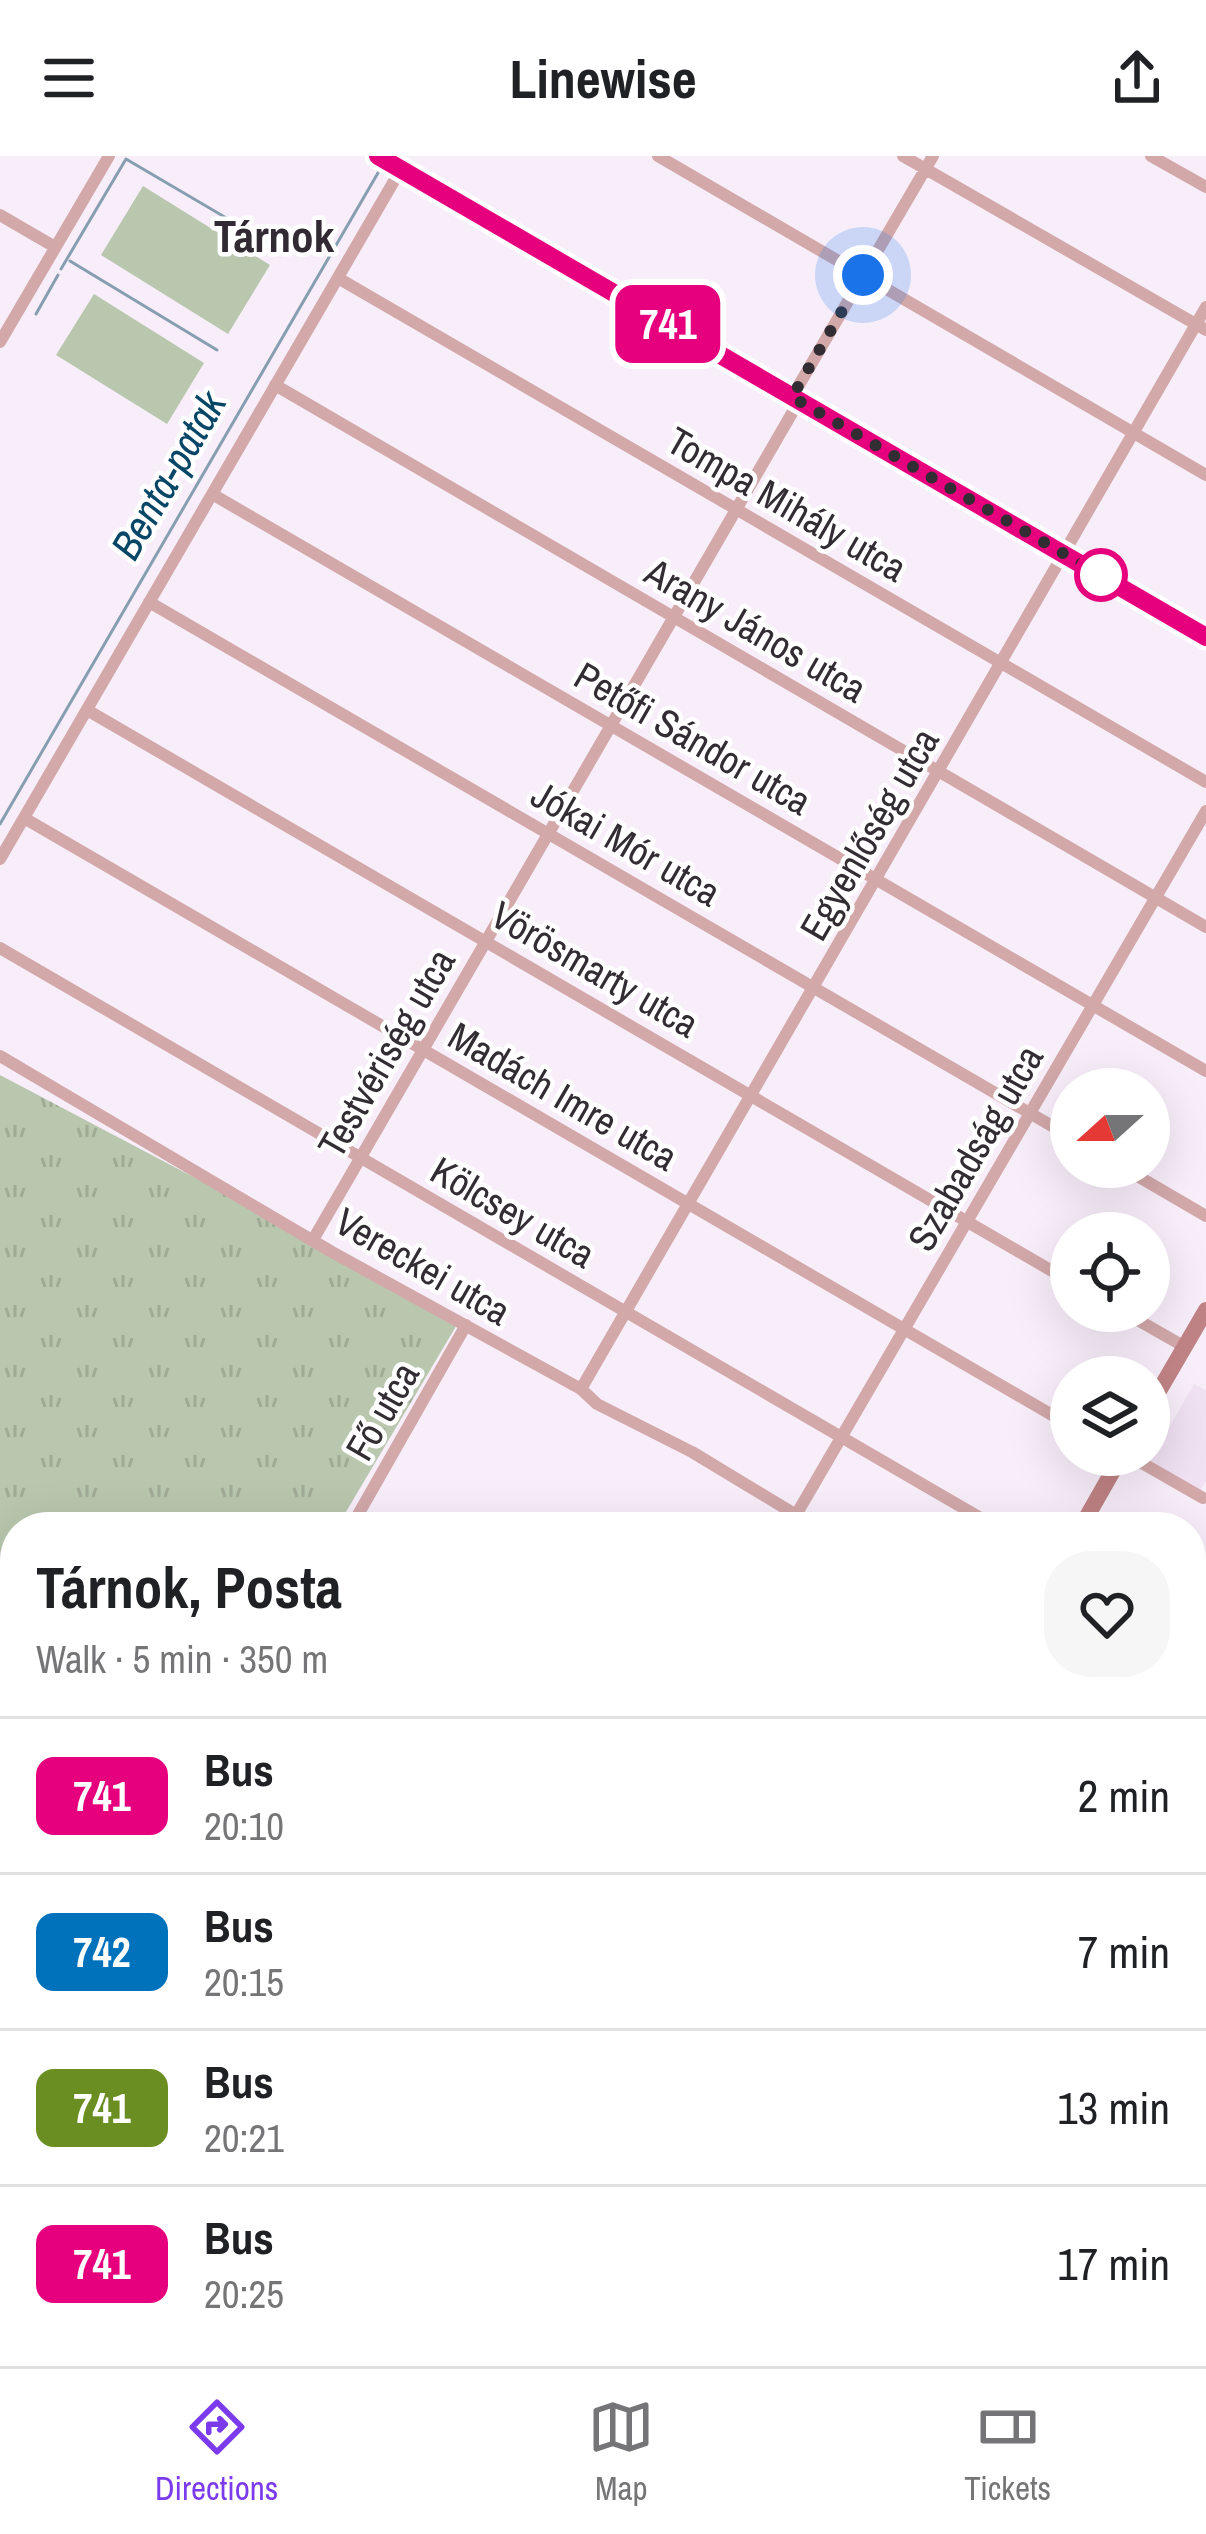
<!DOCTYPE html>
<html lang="en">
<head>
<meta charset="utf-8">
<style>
  body { margin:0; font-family:"Archivo Narrow",sans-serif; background:#f6f6f6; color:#202124; height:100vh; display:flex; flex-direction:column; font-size:45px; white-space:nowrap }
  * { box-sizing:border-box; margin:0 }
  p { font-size:39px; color:#757577 }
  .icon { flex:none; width:66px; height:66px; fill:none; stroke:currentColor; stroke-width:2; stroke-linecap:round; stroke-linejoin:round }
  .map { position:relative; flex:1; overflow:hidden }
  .side { position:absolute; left:0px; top:1356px; width:1206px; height:855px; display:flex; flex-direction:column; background:#fff; border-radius:48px 48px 0 0; box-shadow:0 12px 48px #0002 }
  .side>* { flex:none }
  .badge { padding:0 24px; border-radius:18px; font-size:42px; line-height:78px }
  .needle { width:78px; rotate:249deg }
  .fabs { position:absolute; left:1050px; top:912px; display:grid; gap:24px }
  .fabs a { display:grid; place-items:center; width:120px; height:120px; border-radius:50%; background:#fff; box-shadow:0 12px 48px #0002; font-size:60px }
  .you { position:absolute; width:60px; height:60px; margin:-30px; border:9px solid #fff; border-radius:50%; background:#1a73e8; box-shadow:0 0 0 18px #1a73e833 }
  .map>.badge { position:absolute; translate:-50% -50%; box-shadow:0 0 0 6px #fff }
  .round { display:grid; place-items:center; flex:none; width:126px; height:126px; border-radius:48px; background:#f6f6f6 }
  .headline { display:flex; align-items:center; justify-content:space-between; height:204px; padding:0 36px }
  h1 { font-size:57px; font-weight:700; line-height:90px }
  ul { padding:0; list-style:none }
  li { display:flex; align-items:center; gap:36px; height:156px; padding:0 36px; border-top:3px solid #e0e0e0 }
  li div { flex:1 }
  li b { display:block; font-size:45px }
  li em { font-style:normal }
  li .badge { min-width:132px; font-weight:700; text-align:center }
  header { display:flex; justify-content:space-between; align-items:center; height:156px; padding:0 36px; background:#fff; font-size:54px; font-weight:700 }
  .tabs { display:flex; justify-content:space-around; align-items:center; height:168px; border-top:3px solid #e0e0e0; background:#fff; font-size:33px; color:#757577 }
  .tabs a { display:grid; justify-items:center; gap:6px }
  .tabs .selected { color:#7c3aed }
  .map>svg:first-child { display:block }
</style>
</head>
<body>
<header><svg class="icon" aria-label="menu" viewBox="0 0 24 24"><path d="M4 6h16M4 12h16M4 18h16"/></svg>Linewise<svg class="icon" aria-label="share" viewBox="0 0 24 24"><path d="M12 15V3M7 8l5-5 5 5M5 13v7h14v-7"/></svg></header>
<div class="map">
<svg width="1206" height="2210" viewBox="0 0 1206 2210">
  <defs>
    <pattern id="grass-tufts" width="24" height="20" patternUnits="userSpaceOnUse" patternTransform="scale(3)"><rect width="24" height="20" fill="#b9c7ae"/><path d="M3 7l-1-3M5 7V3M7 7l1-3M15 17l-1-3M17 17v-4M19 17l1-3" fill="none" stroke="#a0ab96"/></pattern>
  </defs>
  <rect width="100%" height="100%" fill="#f8eefa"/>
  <path fill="#f0e1f3" d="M 1194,1228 L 1206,1234 L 1206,1325 L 1200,1334 L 1150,1305 Z"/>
  <path fill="url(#grass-tufts)" d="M 0,919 L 461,1162 L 337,1371 L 15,1371 L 15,1659 L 0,1685 L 0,1595 L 6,1591 L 0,1555 Z"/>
  <path fill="#b9c7ae" d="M 143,30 L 270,109 L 228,178 L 101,99 Z
    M 94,138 L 204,207 L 167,268 L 56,199 Z"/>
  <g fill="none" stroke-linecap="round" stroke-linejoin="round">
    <path stroke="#879eb1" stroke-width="3" d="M 70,105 L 217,194
      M 61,113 L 126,3 L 286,97
      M 36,158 L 58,119
      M 0,668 L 382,10"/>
    <path stroke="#d2a8a9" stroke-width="12" d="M 658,0 L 1206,319
      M 903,0 L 1206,174
      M 1151,0 L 1206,31
      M 0,59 L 55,91
      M 338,122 L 1206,626
      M 0,186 L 109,0
      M 275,229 L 1206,771
      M 792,241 L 933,0
      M 212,338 L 1206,915
      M 149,446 L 1071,981
      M 87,554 L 1071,1126
      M 24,662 L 1071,1270
      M 0,703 L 401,13
      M 0,792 L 996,1371
      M 0,900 L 332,1096 L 581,1233 L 597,1248 L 692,1296 L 816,1371
      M 1122,1011 L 1206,1060
      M 314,1082 L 799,245
      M 1122,1155 L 1185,1191
      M 581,1233 L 1206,151
      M 1128,1299 L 1203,1342
      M 796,1359 L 1206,655
      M 351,1371 L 466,1169
      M 0,2023 L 15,1977
      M 579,2196 L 601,2209"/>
    <path stroke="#c08385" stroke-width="16" d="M 378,0 L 1206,481
      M 1149,1252 L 1206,1154
      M 1081,1371 L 1122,1299
      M 0,2155 L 15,2149
      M 166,2196 L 204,2210
      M 601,2210 L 609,2196"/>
  </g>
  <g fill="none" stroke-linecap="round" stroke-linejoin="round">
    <g stroke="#fff" stroke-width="27">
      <path id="line" d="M 378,0 L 1206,481"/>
    </g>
    <use href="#line" stroke="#e6007e" stroke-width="18"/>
    <path stroke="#312d32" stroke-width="12" stroke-dasharray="0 21.6" d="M 863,119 L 792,241 L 1101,419"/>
  </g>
  <circle fill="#fff" stroke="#e6007e" stroke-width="6" cx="1101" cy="419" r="24"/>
  <g text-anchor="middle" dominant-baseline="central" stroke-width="9" stroke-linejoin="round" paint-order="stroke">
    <g font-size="39" fill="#312d32" stroke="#fff">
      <text transform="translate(787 348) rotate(30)">Tompa Mihály utca</text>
      <text transform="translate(756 474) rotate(30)">Arany János utca</text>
      <text transform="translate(693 582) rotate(30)">Petőfi Sándor utca</text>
      <text transform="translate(869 678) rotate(-60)">Egyenlőség utca</text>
      <text transform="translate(626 687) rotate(30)">Jókai Mór utca</text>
      <text transform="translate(595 813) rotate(30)">Vörösmarty utca</text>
      <text transform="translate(386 897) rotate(-60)">Testvériség utca</text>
      <text transform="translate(563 940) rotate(30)">Madách Imre utca</text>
      <text transform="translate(975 992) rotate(-60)">Szabadság utca</text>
      <text transform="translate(513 1056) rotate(30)">Kölcsey utca</text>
      <text transform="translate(423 1110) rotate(30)">Vereckei utca</text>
      <text transform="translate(382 1255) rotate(-60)">Fő utca</text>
    </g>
    <g font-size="42" font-style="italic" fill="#074667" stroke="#fff">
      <text transform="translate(168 319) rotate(-60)">Benta-patak</text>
    </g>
    <g font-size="45" font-weight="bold" fill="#322a33" stroke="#fff">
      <text x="274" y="79">Tárnok</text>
    </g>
  </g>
</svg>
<div class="fabs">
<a><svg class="needle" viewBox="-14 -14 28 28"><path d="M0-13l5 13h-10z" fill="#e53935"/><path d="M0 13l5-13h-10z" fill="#757577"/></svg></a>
<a><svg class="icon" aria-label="locate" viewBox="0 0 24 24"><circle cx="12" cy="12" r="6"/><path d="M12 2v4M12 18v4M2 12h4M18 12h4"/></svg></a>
<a><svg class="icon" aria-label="layers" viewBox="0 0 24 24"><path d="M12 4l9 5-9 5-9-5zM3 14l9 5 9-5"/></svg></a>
</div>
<div class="you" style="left:863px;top:119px"></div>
<b class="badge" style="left:668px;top:168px;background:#e6007e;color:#fff">741</b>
<section class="side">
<div class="headline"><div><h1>Tárnok, Posta</h1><p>Walk · 5 min · 350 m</p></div><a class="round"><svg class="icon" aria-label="heart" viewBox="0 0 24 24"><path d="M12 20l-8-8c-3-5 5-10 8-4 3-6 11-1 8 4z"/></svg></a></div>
<ul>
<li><span class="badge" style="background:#e6007e;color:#fff">741</span><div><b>Bus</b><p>20:10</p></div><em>2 min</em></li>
<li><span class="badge" style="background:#0072bc;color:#fff">742</span><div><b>Bus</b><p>20:15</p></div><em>7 min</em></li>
<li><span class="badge" style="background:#6b8e23;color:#fff">741</span><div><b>Bus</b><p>20:21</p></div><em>13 min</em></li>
<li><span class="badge" style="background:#e6007e;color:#fff">741</span><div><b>Bus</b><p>20:25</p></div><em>17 min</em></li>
</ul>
</section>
</div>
<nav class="tabs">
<a class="selected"><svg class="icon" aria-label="directions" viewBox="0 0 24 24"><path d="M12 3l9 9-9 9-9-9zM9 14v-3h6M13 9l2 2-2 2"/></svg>Directions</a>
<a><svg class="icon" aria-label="map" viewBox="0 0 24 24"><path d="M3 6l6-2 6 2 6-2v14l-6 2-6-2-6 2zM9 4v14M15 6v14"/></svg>Map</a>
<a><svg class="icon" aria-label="tickets" viewBox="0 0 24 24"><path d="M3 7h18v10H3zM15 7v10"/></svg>Tickets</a>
</nav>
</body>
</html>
